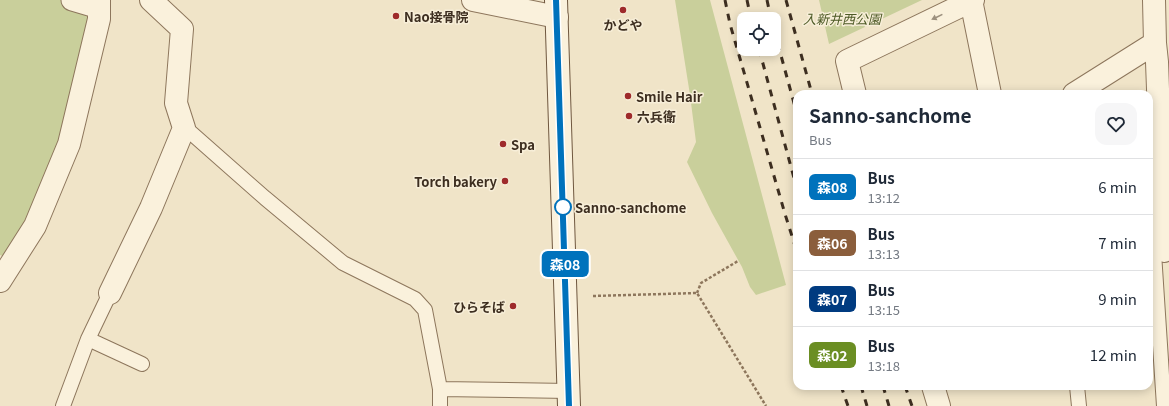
<!DOCTYPE html>
<html lang="en">
<head>
<meta charset="utf-8">
<style>
  body { margin:0; font-family:Georgia,"Noto Sans JP",serif; background:#f6f6f7; color:#1f2937; height:100vh; display:flex; flex-direction:column; font-size:15px; white-space:nowrap }
  * { box-sizing:border-box; margin:0 }
  p { font-size:13px; color:#747a83 }
  .icon { flex:none; width:22px; height:22px; fill:none; stroke:currentColor; stroke-width:2; stroke-linecap:round; stroke-linejoin:round }
  .map { position:relative; flex:1; overflow:hidden }
  .drawer { position:absolute; left:793px; top:90px; width:360px; height:300px; display:flex; flex-direction:column; background:#fff; border-radius:12px; box-shadow:0 2px 10px #0003 }
  .drawer>* { flex:none }
  .badge { padding:0 8px; border-radius:6px; font-size:14px; line-height:26px }
  .fabs { position:absolute; left:737px; top:12px; display:grid; gap:8px }
  .fabs a { display:grid; place-items:center; width:44px; height:44px; border-radius:8px; background:#fff; box-shadow:0 2px 10px #0003; font-size:20px }
  .map>.badge { position:absolute; translate:-50% -50%; box-shadow:0 0 0 2px #fff }
  .round { display:grid; place-items:center; flex:none; width:42px; height:42px; border-radius:12px; background:#f6f6f7 }
  .overview { display:flex; align-items:center; justify-content:space-between; height:68px; padding:0 16px }
  h1 { font-size:19px; font-weight:700; line-height:30px }
  ul { padding:0; list-style:none }
  li { display:flex; align-items:center; gap:12px; height:56px; padding:0 16px; border-top:1px solid #e0e1e3 }
  li div { flex:1 }
  li b { display:block; font-size:15px }
  li em { font-style:normal }
  li .badge { min-width:44px; font-weight:700; text-align:center }
  .map>svg:first-child { display:block }
</style>
</head>
<body>
<div class="map">
<svg width="1169" height="406" viewBox="0 0 1169 406">
  <rect width="100%" height="100%" fill="#f0e4c8"/>
  <path fill="#c9cf9b" d="M 0,0 L 77,0 L 93,16 L 65,146 L 7,258 L 0,255 Z
    M 675,0 L 710,0 L 786,285 L 756,295 L 750,287 L 742,267 L 712,213 L 687,162 L 696,142 L 690,95 Z
    M 819,0 L 922,0 L 829,44 Z"/>
  <g fill="none" stroke-linecap="round" stroke-linejoin="round">
    <g stroke="#8d765c" stroke-width="16">
      <path id="service" d="M 184,128 L 189,131 L 265,198 L 343,263 L 415,299 L 425,310 L 440,389
        M 1154,253 L 1164,406
        M 88,339 L 142,364
        M 1077,386 L 1079,406
        M 63,406 L 88,339 L 110,293
        M 440,406 L 440,389 L 569,391"/>
    </g>
    <g stroke="#8d765c" stroke-width="23">
      <path id="pedestrian" d="M 72,0 L 99,8"/>
    </g>
    <g stroke="#8d765c" stroke-width="24">
      <path id="minor" d="M 473,0 L 557,17
        M 971,0 L 990,94
        M 1154,0 L 1155,43 L 1157,62 L 1164,251
        M 855,94 L 847,61 L 973,0
        M 1074,94 L 1155,43
        M 0,281 L 35,226 L 69,144 L 99,19 L 99,0
        M 110,293 L 151,208 L 184,128 L 176,103 L 182,29 L 151,0
        M 933,386 L 939,406"/>
    </g>
    <g stroke="#6f573f" stroke-width="24">
      <path id="secondary" d="M 556,0 L 569,406"/>
    </g>
    <path stroke="#8d765c" stroke-width="2.5" stroke-dasharray="3 2" stroke-linecap="butt" d="M 697,293 L 701,283 L 738,261
      M 593,296 L 697,293 L 766,406"/>
    <use href="#service" stroke="#faf1dc" stroke-width="14"/>
    <use href="#pedestrian" stroke="#faf1dc" stroke-width="21"/>
    <use href="#minor" stroke="#faf1dc" stroke-width="22"/>
    <use href="#secondary" stroke="#faf1dc" stroke-width="22"/>
    <path stroke="#3d2e20" stroke-width="3" stroke-dasharray="7 7" stroke-linecap="butt" d="M 725,0 L 730,24 L 785,214 L 797,252
      M 747,0 L 751,19
      M 767,0 L 771,19
      M 786,0 L 812,94
      M 774,30 L 797,114
      M 759,49 L 797,189
      M 841,386 L 848,406
      M 861,386 L 867,406
      M 883,386 L 889,406
      M 905,386 L 912,406"/>
  </g>
  <defs><path id="oneway-solid" d="M-6-.8H1V-3.2L6.5 0L1 3.2V.8H-6Z"/></defs>
  <use fill="#9c907e" href="#oneway-solid" transform="translate(937 17) rotate(154)"/>
  <g fill="none" stroke-linecap="round" stroke-linejoin="round">
    <g stroke="#fff" stroke-width="9">
      <path id="line" d="M 556,0 L 569,406"/>
    </g>
    <use href="#line" stroke="#0072bc" stroke-width="6"/>
  </g>
  <g fill="#9e2a2b" stroke="#f7eed8" stroke-width="1.5">
    <circle cx="623" cy="10" r="4"/>
    <circle cx="396" cy="16" r="4"/>
    <circle cx="628" cy="96" r="4"/>
    <circle cx="629" cy="116" r="4"/>
    <circle cx="503" cy="144" r="4"/>
    <circle cx="505" cy="181" r="4"/>
    <circle cx="513" cy="306" r="4"/>
  </g>
  <circle fill="#fff" stroke="#0072bc" stroke-width="2" cx="563" cy="207" r="8"/>
  <g text-anchor="middle" dominant-baseline="central" stroke-width="3" stroke-linejoin="round" paint-order="stroke">
    <g font-size="13" font-weight="bold" fill="#3d2e20" stroke="#f7eed8" text-anchor="start">
      <text x="404" y="16">Nao接骨院</text>
      <text x="623" y="24" text-anchor="middle">かどや</text>
      <text x="636" y="96">Smile Hair</text>
      <text x="637" y="116">六兵衛</text>
      <text x="511" y="144">Spa</text>
      <text x="497" y="181" text-anchor="end">Torch bakery</text>
      <text x="505" y="306" text-anchor="end">ひらそば</text>
    </g>
    <g font-size="13" font-style="italic" fill="#4d5a26" stroke="#f7eed8">
      <text x="842" y="18">入新井西公園</text>
    </g>
    <g font-size="13" font-weight="bold" fill="#3d2e20" stroke="#f7eed8" text-anchor="start">
      <text x="575" y="207">Sanno-sanchome</text>
    </g>
  </g>
</svg>
<div class="fabs">
<a><svg class="icon" aria-label="locate" viewBox="0 0 24 24"><circle cx="12" cy="12" r="6"/><path d="M12 2v4M12 18v4M2 12h4M18 12h4"/></svg></a>
</div>
<b class="badge" style="left:565px;top:264px;background:#0072bc;color:#fff">森08</b>
<section class="drawer">
<div class="overview"><div><h1>Sanno-sanchome</h1><p>Bus</p></div><a class="round"><svg class="icon" aria-label="heart" viewBox="0 0 24 24"><path d="M12 20l-8-8c-3-5 5-10 8-4 3-6 11-1 8 4z"/></svg></a></div>
<ul>
<li><span class="badge" style="background:#0072bc;color:#fff">森08</span><div><b>Bus</b><p>13:12</p></div><em>6 min</em></li>
<li><span class="badge" style="background:#8b5e3c;color:#fff">森06</span><div><b>Bus</b><p>13:13</p></div><em>7 min</em></li>
<li><span class="badge" style="background:#003b80;color:#fff">森07</span><div><b>Bus</b><p>13:15</p></div><em>9 min</em></li>
<li><span class="badge" style="background:#6b8e23;color:#fff">森02</span><div><b>Bus</b><p>13:18</p></div><em>12 min</em></li>
</ul>
</section>
</div>
</body>
</html>
